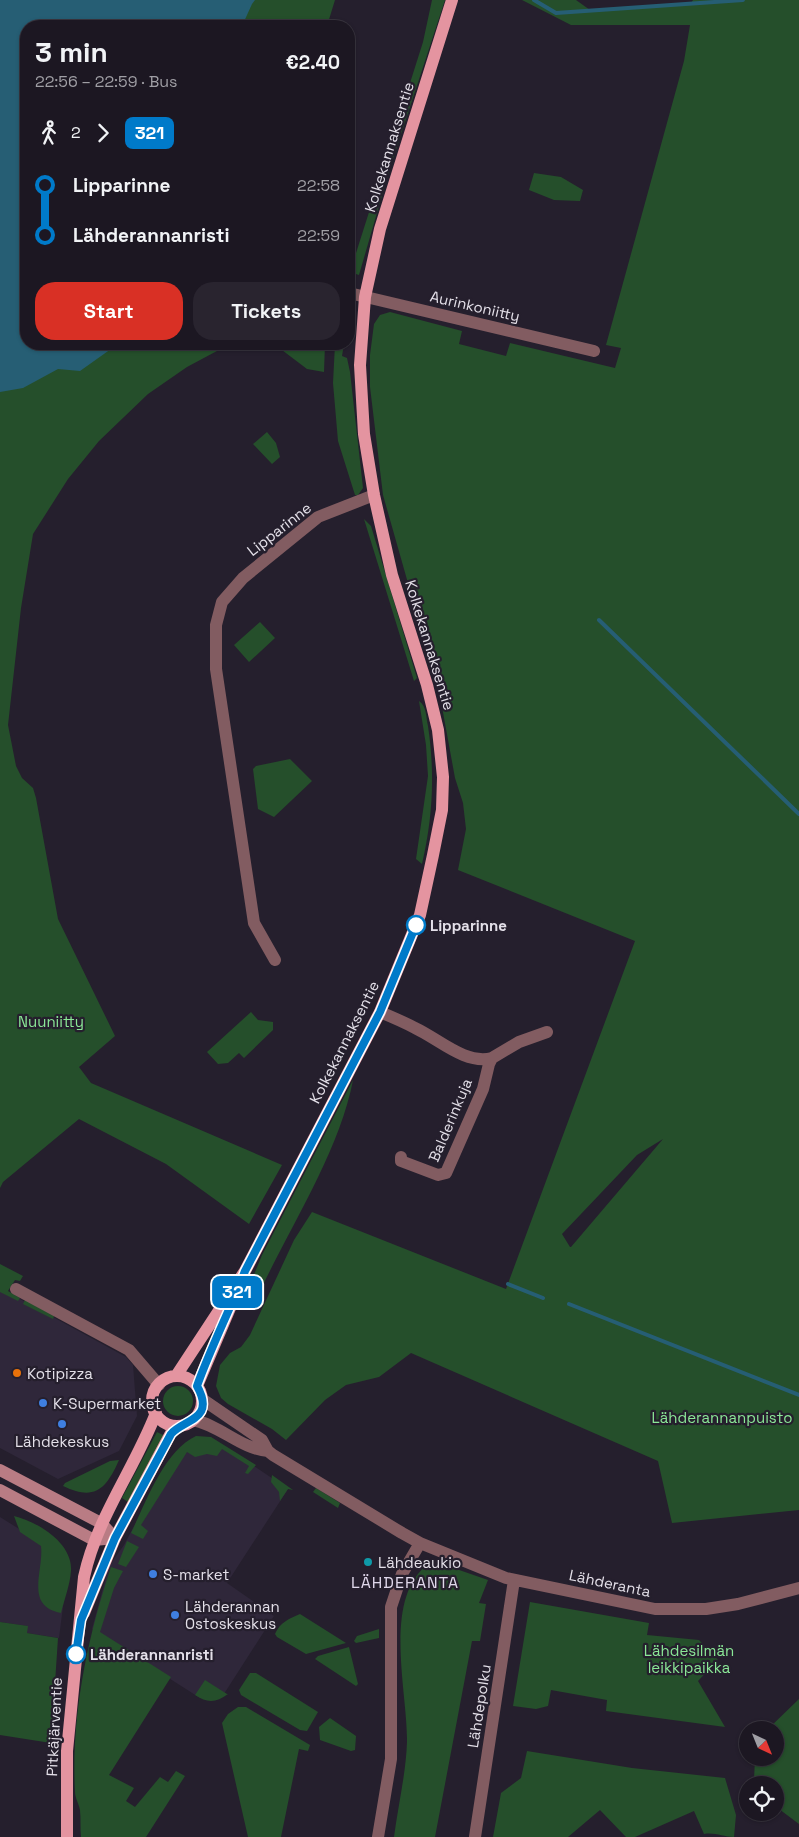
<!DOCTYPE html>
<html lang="en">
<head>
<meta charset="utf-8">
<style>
  body { margin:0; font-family:"Space Grotesk",sans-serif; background:#29242f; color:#f1f3f6; height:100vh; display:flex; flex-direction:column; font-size:19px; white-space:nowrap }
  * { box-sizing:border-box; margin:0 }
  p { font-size:16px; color:#a09fa5 }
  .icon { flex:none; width:28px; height:28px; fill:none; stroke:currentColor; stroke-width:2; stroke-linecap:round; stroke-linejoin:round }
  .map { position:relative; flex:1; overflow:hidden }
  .details { position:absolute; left:20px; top:20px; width:335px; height:330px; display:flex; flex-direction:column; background:#1c1722; border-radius:20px; box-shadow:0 1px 4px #0004,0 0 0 1px #3a3640 }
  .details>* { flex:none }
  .badge { padding:0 10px; border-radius:8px; font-size:18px; line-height:32px }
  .needle { width:32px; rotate:137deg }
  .buttons { position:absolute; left:739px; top:1721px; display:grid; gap:10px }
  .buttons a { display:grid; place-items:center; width:45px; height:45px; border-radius:50%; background:#1c1722; box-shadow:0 1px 4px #0004,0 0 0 1px #3a3640; font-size:25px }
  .map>.badge { position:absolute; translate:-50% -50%; box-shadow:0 0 0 2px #fff }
  .legs { display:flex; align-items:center; gap:8px; height:55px; padding:0 15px; font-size:16px }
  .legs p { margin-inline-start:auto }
  .overview { display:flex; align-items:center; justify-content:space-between; height:85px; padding:0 15px }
  h1 { font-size:28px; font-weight:800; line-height:38px }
  .button { display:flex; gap:10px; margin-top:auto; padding:10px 15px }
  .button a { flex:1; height:58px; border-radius:20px; background:#d93025; color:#fff; font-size:20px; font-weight:800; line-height:58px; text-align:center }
  .button a+a { background:#29242f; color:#f1f3f6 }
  ul { padding:0 15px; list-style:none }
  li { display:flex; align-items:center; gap:18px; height:50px; font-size:19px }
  li i { display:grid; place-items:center; width:8px; height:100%; margin:0 6px; background:currentColor }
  li i::after { content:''; width:12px; height:12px; margin:-6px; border:4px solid; border-radius:50%; background:#1c1722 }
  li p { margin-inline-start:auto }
  li:first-child i { background:linear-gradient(#0000 50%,currentColor 0) }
  li:last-child i { background:linear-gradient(currentColor 50%,#0000 0) }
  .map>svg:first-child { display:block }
</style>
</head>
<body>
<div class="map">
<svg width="799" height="1837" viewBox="0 0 799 1837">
  <rect width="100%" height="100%" fill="#251f2d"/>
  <path fill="#2f273a" d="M 0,1288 L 126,1357 L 133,1365 L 137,1416 L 119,1451 L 58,1479 L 0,1448 Z
    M 198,1438 L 214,1439 L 288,1489 L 227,1583 L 274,1616 L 222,1697 L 200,1698 L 92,1629 L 109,1566 L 124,1545 L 150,1496 Z
    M 0,1517 L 64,1557 L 67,1575 L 59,1638 L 27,1633 L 27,1626 L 0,1622 Z"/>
  <path fill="#254f2b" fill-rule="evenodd" d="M 0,0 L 335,0 L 327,26 L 26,26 L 26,344 L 230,344 L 187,367 L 148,394 L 99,441 L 68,479 L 33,534 L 21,608 L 8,725 L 16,766 L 22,778 L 33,788 L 36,798 L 58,919 L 115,1036 L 79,1067 L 91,1083 L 282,1165 L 249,1224 L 166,1164 L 79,1119 L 3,1182 L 0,1188 Z
    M 432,0 L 445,0 L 390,168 L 359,275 L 350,272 L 423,42 Z
    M 522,0 L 576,0 L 590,10 L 691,3 L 693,0 L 799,0 L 799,1510 L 672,1523 L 658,1461 L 411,1353 L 379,1377 L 346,1385 L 325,1400 L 286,1440 L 272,1429 L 228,1404 L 221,1398 L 216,1386 L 220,1365 L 230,1353 L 241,1347 L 250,1335 L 294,1240 L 312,1212 L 506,1289 L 635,941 L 458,870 L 466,829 L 463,803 L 455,778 L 440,696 L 383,495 L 370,387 L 370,355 L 374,324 L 380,315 L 390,312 L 462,331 L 459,344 L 506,356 L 510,343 L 615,368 L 621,348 L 606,345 L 684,61 L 690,25 L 571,25 ZM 663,1139 L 571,1247 L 570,1247 L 562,1234 L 637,1155 Z
    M 534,173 L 561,177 L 583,190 L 580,201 L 554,200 L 529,190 Z
    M 274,344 L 325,344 L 324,372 L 307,369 Z
    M 335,344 L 344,344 L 342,356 L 347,358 L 350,372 L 363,488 L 358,495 L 355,495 L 338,441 L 333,383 Z
    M 267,432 L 276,443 L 280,457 L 272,464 L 253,444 Z
    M 364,519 L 371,526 L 417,678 L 414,681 Z
    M 260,622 L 275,638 L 249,662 L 234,645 Z
    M 419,701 C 427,706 426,718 428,726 C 435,773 433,817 422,864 L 416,859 L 428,776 L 426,745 Z
    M 290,759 L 312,781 L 274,817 L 258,809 L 253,769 L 256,766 Z
    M 251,1012 L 258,1020 L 273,1022 L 273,1030 L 244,1058 L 239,1053 L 228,1063 L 218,1064 L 207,1052 Z
    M 353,1080 C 340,1149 292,1224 262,1287 L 258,1286 L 251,1302 L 247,1301 L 251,1282 L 262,1255 Z
    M 0,1264 L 23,1276 L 20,1281 L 15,1280 L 8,1291 L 20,1298 L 18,1301 L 0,1292 Z
    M 25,1300 L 54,1316 L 53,1319 L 23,1304 Z
    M163 1401a15 15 0 1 1 30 0a15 15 0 1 1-30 0Z
    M 157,1432 L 165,1436 L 128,1502 L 122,1498 Z
    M 196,1436 L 211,1437 L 256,1465 L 248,1474 L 245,1473 L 249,1466 L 222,1449 L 217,1456 L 207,1454 L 195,1457 L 187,1452 L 141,1525 L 148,1531 L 143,1539 L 131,1533 C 146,1502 164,1451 196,1436 Z
    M 119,1460 C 106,1490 94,1501 63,1486 L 65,1483 L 110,1461 Z
    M 272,1475 L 293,1490 L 288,1489 L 280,1501 L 279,1492 L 271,1482 Z
    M 316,1488 L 340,1503 L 338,1508 L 313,1492 Z
    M 14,1516 C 38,1522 73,1543 71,1571 C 70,1585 64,1600 61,1613 C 24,1606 44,1571 41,1546 L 20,1532 Z
    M 127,1541 L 139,1547 L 126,1567 L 118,1564 Z
    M 430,1563 L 439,1563 L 488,1580 L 479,1603 L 486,1604 L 480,1641 L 472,1641 L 435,1837 L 394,1837 C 398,1806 406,1773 407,1742 C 408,1692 381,1596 430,1563 Z
    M 111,1567 L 123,1571 L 114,1588 L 100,1632 L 171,1677 L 109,1775 L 134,1788 L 126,1801 L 135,1807 L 160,1777 L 168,1782 L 176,1771 L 185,1776 L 146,1837 L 81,1837 C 80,1828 81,1819 80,1810 C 79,1804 75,1798 75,1792 C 71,1717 87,1638 111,1567 Z
    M 530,1602 L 649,1623 L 647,1635 L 699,1640 L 718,1660 L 698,1681 L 725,1727 L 606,1711 L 607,1700 L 551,1690 L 548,1706 L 536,1709 L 513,1706 Z
    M 300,1614 L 346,1643 L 306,1654 L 277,1637 L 275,1634 C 280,1622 289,1619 300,1614 Z
    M 0,1622 L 28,1626 L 27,1633 L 58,1638 L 51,1743 L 0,1735 Z
    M 379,1629 L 379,1638 L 356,1643 L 354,1641 L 357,1636 Z
    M 349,1647 L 358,1684 L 356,1686 L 315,1659 L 318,1656 Z
    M 250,1673 L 256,1673 L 318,1712 L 307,1731 L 300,1730 L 241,1695 L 239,1690 Z
    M 205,1680 L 227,1694 L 228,1694 C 216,1703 207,1703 195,1695 Z
    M 799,1699 L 799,1824 L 775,1806 L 775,1785 L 758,1785 L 754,1780 L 755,1758 L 775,1758 L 775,1730 L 767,1730 Z
    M 238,1707 L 246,1707 L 310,1745 L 308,1751 L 299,1749 L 281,1837 L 248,1837 L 222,1723 L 228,1714 Z
    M 330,1718 L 356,1736 L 355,1750 L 351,1751 L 320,1740 L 319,1727 Z
    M 527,1751 L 632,1768 L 725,1778 L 736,1815 L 734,1837 C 723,1837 715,1832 704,1834 L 694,1811 L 635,1837 L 626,1837 L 600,1810 L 568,1837 L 493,1837 L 501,1793 L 521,1778 Z"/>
  <path fill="#265e74" d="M 0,0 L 255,0 L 252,4 L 242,26 L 26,26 L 26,344 L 118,344 L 80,371 L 58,369 L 23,388 L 0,392 Z"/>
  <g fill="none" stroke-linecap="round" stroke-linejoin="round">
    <path stroke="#265e74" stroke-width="4" d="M 534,0 L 556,13 L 743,0
      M 599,620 L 799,814
      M 508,1284 L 543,1298
      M 569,1304 L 799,1395"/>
    <path stroke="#825c61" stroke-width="12" d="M 349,293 L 594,351
      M 275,960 L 254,923 L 216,669 L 216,625 L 222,602 L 243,578 L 318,517 L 374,495
      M 380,1012 C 392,1017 404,1022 415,1028 C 439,1039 465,1065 492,1058
      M 401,1157 L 401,1161 L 438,1175 L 446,1173 L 483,1089 L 489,1064 L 492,1058 L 519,1042 L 547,1032
      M 16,1289 L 129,1350 L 159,1385
      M 202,1399 L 262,1440 L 268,1451 L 273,1455 L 402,1533 L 420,1543 L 506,1578 L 655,1609 L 706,1609 L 738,1604 L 799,1588
      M 193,1420 C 220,1425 241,1449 268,1451
      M 378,1837 L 391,1759 L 391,1607 L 402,1574 L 420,1543
      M 475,1837 L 514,1580"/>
    <path stroke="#b97c84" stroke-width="12" d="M 0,1470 L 101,1523 L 115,1538
      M 0,1490 L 94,1540 L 115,1538"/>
    <path stroke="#e494a0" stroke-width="12" d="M 176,1376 L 245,1271 L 380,1012 L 420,915 L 433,855 L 442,810 L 443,777 L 438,730 L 427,685 L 392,575 L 374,495 L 364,434 L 360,365 L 365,297 L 380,229 L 452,0
      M152 1401a25 25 0 1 1 50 0a25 25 0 1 1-50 0Z
      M 197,1386 L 236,1294
      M 84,1613 L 115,1538 L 171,1433 L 177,1426
      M 67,1837 L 67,1751 L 84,1577 C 97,1517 134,1470 156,1413"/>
  </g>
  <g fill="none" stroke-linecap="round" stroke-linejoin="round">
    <g stroke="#fff" stroke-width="11">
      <path id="line-1" d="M 76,1654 L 81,1620 L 115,1538 L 171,1434 C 184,1419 216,1420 197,1386 C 211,1347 230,1310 245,1271 L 380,1012 L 416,925"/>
    </g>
    <use href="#line-1" stroke="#007ac9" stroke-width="8"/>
  </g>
  <g fill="#fff" stroke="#007ac9" stroke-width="2.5">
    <circle cx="416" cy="925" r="9"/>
    <circle cx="76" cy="1654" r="9"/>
  </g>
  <circle fill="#e8710a" stroke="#251f2d" stroke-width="2" cx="17" cy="1373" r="5"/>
  <g fill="#3f7fe0" stroke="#251f2d" stroke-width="2">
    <circle cx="43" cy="1403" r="5"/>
    <circle cx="62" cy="1424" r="5"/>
    <circle cx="153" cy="1574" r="5"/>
    <circle cx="175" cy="1615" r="5"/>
  </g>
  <circle fill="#0f9aa8" stroke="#251f2d" stroke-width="2" cx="368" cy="1562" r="5"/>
  <g text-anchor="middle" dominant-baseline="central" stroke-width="4.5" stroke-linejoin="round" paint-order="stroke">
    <g font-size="15" fill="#e4e0e9" stroke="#251f2d">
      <text transform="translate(389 147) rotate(-73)">Kolkekannaksentie</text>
      <text transform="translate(475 306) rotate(13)">Aurinkoniitty</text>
      <text transform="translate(279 529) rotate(-38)">Lipparinne</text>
      <text transform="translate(430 645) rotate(73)">Kolkekannaksentie</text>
      <text transform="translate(344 1042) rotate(-63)">Kolkekannaksentie</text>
      <text transform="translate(450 1120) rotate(-67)">Balderinkuja</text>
      <text transform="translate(610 1583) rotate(12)">Lähderanta</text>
      <text transform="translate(479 1706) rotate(-81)">Lähdepolku</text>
      <text transform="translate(54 1727) rotate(-87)">Pitkäjärventie</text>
    </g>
    <g font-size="15" font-weight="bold" fill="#e4e0e9" stroke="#251f2d" text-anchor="start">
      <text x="430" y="925">Lipparinne</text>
      <text x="90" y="1654">Lähderannanristi</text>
    </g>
    <g font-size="15" fill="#8be897" stroke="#251f2d">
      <text x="51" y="1021">Nuuniitty</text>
      <text x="722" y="1417">Lähderannanpuisto</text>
      <text x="689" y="1650">Lähdesilmän<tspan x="689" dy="17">leikkipaikka</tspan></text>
    </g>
    <g font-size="15" fill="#e4e0e9" stroke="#251f2d" text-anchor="start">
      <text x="27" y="1373">Kotipizza</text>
      <text x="53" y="1403">K-Supermarket</text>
      <text x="62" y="1441" text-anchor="middle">Lähdekeskus</text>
      <text x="378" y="1562">Lähdeaukio</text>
      <text x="163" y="1574">S-market</text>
      <text x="185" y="1606">Lähderannan<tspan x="185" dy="17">Ostoskeskus</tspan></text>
    </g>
    <g font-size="16" letter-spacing="1" fill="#e0d8eb" stroke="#251f2d">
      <text x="405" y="1582">LÄHDERANTA</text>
    </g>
  </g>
</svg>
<div class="buttons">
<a><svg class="needle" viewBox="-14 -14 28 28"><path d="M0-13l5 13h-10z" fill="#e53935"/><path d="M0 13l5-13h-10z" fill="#a09fa5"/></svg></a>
<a><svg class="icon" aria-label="locate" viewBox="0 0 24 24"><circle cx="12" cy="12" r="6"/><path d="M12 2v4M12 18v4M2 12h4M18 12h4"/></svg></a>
</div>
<b class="badge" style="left:237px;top:1292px;background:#007ac9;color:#fff">321</b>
<section class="details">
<div class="overview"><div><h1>3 min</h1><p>22:56 – 22:59 · Bus</p></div><b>€2.40</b></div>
<div class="legs"><svg class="icon" aria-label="walk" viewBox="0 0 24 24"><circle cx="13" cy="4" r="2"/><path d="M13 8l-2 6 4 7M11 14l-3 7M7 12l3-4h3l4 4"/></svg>2<svg class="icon" aria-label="forward" viewBox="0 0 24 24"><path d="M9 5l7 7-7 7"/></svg><b class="badge" style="background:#007ac9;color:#fff">321</b></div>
<ul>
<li><i style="color:#007ac9"></i><b>Lipparinne</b><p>22:58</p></li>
<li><i style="color:#007ac9"></i><b>Lähderannanristi</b><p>22:59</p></li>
</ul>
<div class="button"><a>Start</a><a>Tickets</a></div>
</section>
</div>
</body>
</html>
